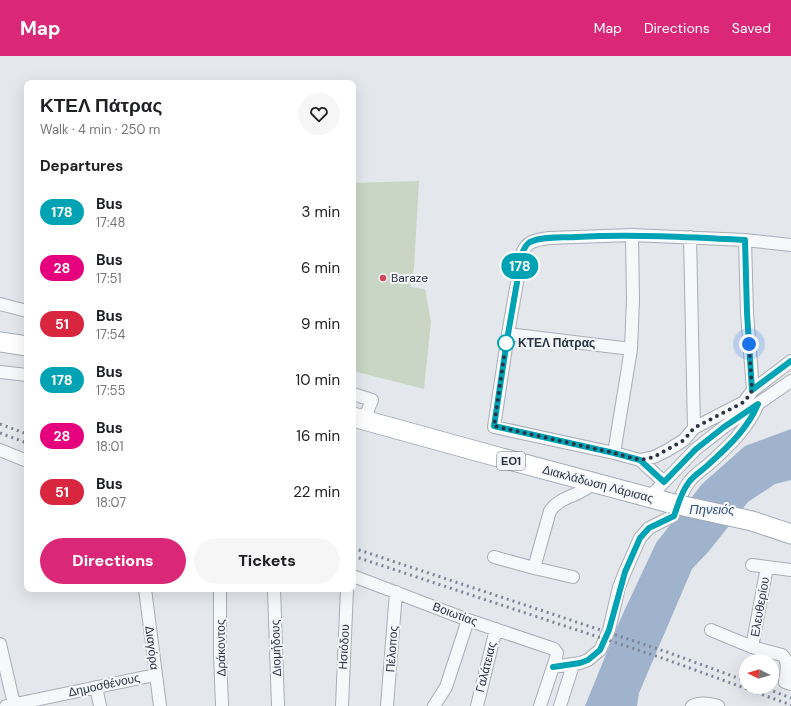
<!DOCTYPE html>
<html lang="en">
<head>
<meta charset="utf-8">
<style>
  body { margin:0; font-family:"DM Sans",sans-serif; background:#f6f6f6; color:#202124; height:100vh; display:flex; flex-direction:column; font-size:15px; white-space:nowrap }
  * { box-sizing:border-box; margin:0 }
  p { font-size:13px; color:#757577 }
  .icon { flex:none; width:22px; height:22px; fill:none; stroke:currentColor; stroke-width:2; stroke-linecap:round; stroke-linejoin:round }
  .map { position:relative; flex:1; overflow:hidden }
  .panel { position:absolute; left:24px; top:24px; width:332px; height:512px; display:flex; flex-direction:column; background:#fff; border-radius:8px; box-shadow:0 4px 16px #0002 }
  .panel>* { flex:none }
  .badge { padding:0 8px; border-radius:13px; font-size:14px; line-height:26px }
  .needle { width:26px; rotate:275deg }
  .tools { position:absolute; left:739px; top:598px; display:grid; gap:8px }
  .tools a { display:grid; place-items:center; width:40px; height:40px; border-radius:50%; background:#fff; box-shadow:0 4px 16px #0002; font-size:20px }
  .you { position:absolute; width:20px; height:20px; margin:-10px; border:3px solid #fff; border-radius:50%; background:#1a73e8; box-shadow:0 0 0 6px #1a73e833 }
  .map>.badge { position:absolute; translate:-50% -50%; box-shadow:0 0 0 2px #fff }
  h2 { padding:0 16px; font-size:15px; line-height:36px }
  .round { display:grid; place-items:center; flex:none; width:42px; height:42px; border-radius:21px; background:#f6f6f6 }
  .headline { display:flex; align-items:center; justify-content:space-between; height:68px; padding:0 16px }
  h1 { font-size:19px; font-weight:800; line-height:30px }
  .button { display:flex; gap:8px; margin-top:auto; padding:8px 16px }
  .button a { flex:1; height:46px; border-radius:24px; background:#db2777; color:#fff; font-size:16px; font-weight:800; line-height:46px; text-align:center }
  .button a+a { background:#f6f6f6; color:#202124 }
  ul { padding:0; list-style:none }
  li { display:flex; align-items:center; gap:12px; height:56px; padding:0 16px }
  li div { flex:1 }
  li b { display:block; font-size:15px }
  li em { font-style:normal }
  li .badge { min-width:44px; font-weight:700; text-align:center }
  header { display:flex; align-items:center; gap:24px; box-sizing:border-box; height:56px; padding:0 20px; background:#db2777; color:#fff }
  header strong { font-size:19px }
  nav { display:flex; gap:22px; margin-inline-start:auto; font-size:14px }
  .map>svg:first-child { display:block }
</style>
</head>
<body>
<header>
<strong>Map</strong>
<nav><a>Map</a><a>Directions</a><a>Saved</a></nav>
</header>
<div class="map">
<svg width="791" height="650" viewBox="0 0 791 650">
  <rect width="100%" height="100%" fill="#e4e7ec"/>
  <path fill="#c9d6c5" d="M 419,125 L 414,212 L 411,231 L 425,233 L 431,266 L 424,333 L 353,315 L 353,127 Z"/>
  <path fill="#9fb4cc" d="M 791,373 L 791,424 L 775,428 L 748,446 L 709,495 L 692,513 L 639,637 L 637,650 L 585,650 L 620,564 L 656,487 L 702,428 L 745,390 Z"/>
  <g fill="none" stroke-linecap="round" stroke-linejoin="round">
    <g stroke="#a9aeb7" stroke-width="14">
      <path id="street" d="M 690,181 L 694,372
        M 745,184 L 747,257 L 753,334
        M 0,248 L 27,255
        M 508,278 L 631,293
        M 0,316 L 27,319
        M 353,338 L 372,344 L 364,364
        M 0,394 L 27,405
        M 614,397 L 631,293 L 633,243 L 632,179
        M 640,404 L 654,401 L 668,394 L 684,384 L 694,372 L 744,346 L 753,334 L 791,305
        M 664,426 L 696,393 L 724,371 L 791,325
        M 649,442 L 664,426 L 640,404 L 614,397 L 494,371 L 508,278 L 522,198 C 526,185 536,184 549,182 L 632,179 L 745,184 L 791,189
        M 494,501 L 534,512 L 550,455 C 561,439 580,441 593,427
        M 752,509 L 791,514
        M 534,512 L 573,521
        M 353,520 L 468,564 L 554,593 L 557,597 L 556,602 L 540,650
        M 145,533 L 160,650
        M 220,533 L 220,598 L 222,650
        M 274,533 L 278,650
        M 711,574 L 752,591 L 782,599 C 790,605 786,617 785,626 L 791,628
        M 0,588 L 14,648
        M 752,591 L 767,511
        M 553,611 L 580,607 L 588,604 L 600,594 L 609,574 L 619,531 L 625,516 L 640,482 L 649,472 L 673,460 C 678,449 681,436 689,426 C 694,419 702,414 709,408 C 729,390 748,372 758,348
        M 96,631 L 100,650
        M 6,650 L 155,619
        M 342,650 L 347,533
        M 387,650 L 396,536
        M 434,650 L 446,631 L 468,564
        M 477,650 L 496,573
        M 560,650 L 573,609
        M 692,650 C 700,646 709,647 718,650"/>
    </g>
    <g stroke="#a3abb8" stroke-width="21">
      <path id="primary" d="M 0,286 L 27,290
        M 353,361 L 498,401 L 670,447
        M 752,465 L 791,478"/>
    </g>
    <use href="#street" stroke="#f7f8fa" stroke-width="12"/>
    <use href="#primary" stroke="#fff" stroke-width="19"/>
    <path stroke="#7d8696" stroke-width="3" stroke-dasharray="2 4" stroke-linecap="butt" d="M 0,368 L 27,378
      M 0,377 L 27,387
      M 353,492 L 667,596 L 746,625
      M 353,500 L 665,603 L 791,649
      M 762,631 L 791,642"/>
    <g stroke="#a3abb8" stroke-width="21" stroke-linecap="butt">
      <path id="primary-bridge" d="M 670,447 L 752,465"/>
    </g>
    <use href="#primary-bridge" stroke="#fff" stroke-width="19"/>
  </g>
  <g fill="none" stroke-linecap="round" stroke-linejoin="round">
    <g stroke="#fff" stroke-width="9">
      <path id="line" d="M 553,611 L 580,607 L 588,604 L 600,594 L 609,574 L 625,516 L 640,482 L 649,472 L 674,460 C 678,449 681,436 689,426 C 694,419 703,414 709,408 C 729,390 748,372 758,348 L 724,371 L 696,393 L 664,426 L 640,404 L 614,397 L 494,370 L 508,278 L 522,198 C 524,193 525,189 530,186 C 544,180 562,182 576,181 C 632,178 689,181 745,184 L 747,257 L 752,334 L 791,305"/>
    </g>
    <use href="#line" stroke="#00a3b4" stroke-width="6"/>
    <path stroke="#2b3445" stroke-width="4" stroke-dasharray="0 7.2" d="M 506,287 L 494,370 L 614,397 L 640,404 L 654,401 L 684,384 L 694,372 L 744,346 L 751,337 L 752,334 L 749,288"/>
  </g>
  <circle fill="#d1495b" stroke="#f4f6f9" stroke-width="1.5" cx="383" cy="222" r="4"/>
  <circle fill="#fff" stroke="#00a3b4" stroke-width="2" cx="506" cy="287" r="8"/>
  <g text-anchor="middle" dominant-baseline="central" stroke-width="4" stroke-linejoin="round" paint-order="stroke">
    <rect fill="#f4f6f9" stroke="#676e7b" stroke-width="1" x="497" y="396" width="28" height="18" rx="3"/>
    <g font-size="11" font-weight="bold" fill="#2b3445">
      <text x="511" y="405">ΕΟ1</text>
    </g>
    <g font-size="12" fill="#2b3445" stroke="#f4f6f9" text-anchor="start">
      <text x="391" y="222">Baraze</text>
    </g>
    <g font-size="12" font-weight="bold" fill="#2b3445" stroke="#f4f6f9" text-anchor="start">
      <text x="518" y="287">ΚΤΕΛ Πάτρας</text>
    </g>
    <g font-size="12" fill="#2b3445" stroke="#f4f6f9">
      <text transform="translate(598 428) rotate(15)">Διακλάδωση Λάρισας</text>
      <text transform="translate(760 551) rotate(-80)">Ελευθερίου</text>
      <text transform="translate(455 558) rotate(20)">Βοιωτίας</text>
      <text transform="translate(344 591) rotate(-87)">Ησιόδου</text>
      <text transform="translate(152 592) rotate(83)">Διαγόρα</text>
      <text transform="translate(221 592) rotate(-91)">Δράκοντος</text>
      <text transform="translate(276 592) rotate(-92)">Διομήδους</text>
      <text transform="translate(392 593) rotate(-86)">Πέλοπος</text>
      <text transform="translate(486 611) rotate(-76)">Γαλάτειας</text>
      <text transform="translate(104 629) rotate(-12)">Δημοσθένους</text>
    </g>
    <g font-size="13" font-style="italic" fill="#34527a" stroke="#f4f6f9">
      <text x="712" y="453">Πηνειός</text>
    </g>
  </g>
</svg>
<div class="tools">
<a><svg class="needle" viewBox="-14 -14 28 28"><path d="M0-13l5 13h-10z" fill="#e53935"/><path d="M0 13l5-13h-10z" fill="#757577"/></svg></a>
</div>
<div class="you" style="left:749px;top:288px"></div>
<b class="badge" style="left:520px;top:210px;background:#00a3b4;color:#fff">178</b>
<section class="panel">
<div class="headline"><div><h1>ΚΤΕΛ Πάτρας</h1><p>Walk · 4 min · 250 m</p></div><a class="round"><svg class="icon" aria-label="heart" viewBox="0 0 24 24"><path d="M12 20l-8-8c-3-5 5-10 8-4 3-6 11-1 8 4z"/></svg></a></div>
<h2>Departures</h2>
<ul>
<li><span class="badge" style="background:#00a3b4;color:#fff">178</span><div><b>Bus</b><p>17:48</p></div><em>3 min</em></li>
<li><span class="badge" style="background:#e6007e;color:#fff">28</span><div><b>Bus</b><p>17:51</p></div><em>6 min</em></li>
<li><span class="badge" style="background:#d7263d;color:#fff">51</span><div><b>Bus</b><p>17:54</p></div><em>9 min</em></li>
<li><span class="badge" style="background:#00a3b4;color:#fff">178</span><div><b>Bus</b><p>17:55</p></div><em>10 min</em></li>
<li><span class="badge" style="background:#e6007e;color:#fff">28</span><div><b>Bus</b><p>18:01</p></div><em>16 min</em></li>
<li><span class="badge" style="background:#d7263d;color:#fff">51</span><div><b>Bus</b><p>18:07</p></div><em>22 min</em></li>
</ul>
<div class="button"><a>Directions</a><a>Tickets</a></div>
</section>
</div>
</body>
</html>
